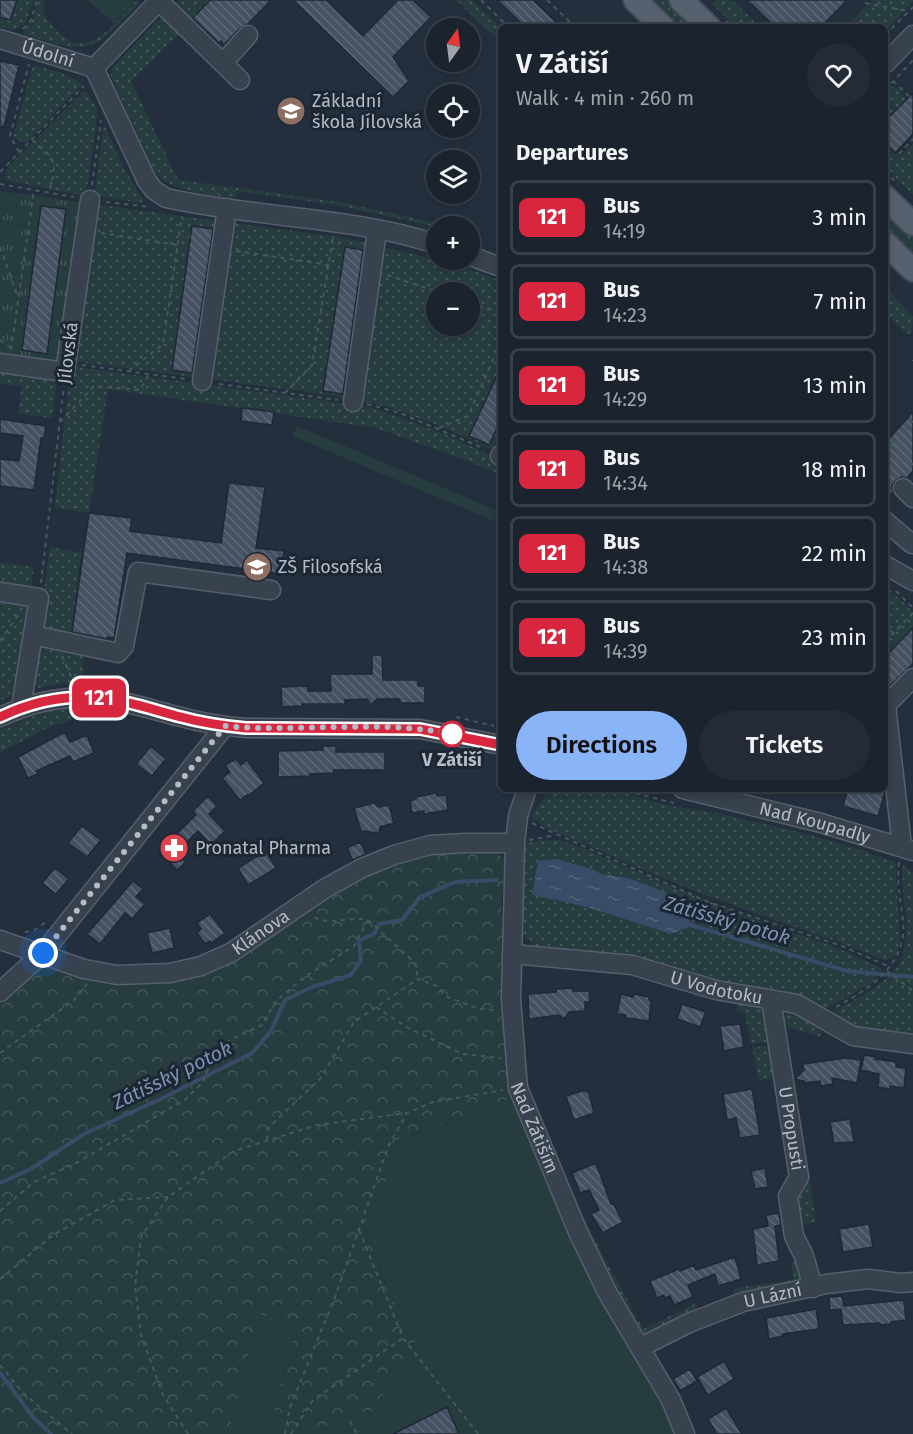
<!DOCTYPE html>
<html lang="en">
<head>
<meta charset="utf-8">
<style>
  body { margin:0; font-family:"Fira Sans",sans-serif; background:#242b36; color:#f1f3f6; height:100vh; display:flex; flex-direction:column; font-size:22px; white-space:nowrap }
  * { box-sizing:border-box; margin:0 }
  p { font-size:20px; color:#a0a4aa }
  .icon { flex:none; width:33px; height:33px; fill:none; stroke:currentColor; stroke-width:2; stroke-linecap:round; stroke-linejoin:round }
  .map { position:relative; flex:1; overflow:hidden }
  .side { position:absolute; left:498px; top:24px; width:390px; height:768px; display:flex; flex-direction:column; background:#1b232e; border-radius:9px; box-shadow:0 3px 9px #0003,0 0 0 2px #39404a }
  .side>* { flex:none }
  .badge { padding:0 12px; border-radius:9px; font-size:21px; line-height:39px }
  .needle { width:39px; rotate:14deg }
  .tools { position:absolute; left:426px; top:18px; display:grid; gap:12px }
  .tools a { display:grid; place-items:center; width:54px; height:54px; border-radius:50%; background:#1b232e; box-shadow:0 3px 9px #0003,0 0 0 2px #39404a; font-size:30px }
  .you { position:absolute; width:30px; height:30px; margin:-15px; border:4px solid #fff; border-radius:50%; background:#1a73e8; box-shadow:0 0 0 9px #1a73e833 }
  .map>.badge { position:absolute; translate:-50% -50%; box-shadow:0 0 0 3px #fff }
  h2 { padding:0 18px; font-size:22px; line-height:54px }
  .round { display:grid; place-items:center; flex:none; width:63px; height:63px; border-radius:32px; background:#242b36 }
  .headline { display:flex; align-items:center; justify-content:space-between; height:102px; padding:0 18px }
  h1 { font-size:28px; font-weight:600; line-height:45px }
  .button { display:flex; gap:12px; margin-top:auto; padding:12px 18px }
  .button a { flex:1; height:69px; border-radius:36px; background:#8ab4f8; color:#111; font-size:24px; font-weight:600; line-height:69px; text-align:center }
  .button a+a { background:#242b36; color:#f1f3f6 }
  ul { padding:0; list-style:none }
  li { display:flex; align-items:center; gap:18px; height:75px; margin:0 12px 9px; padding:0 6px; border:3px solid #39404a; border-radius:9px }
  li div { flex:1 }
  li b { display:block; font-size:22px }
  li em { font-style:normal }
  li .badge { min-width:66px; font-weight:700; text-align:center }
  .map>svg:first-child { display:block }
</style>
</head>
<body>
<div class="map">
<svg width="913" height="1434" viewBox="0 0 913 1434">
  <defs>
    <pattern id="grass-dots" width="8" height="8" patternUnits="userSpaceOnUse" patternTransform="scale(1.5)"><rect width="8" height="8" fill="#263c3f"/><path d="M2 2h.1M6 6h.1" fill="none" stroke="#435659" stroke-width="1.8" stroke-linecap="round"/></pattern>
    <pattern id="forest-crowns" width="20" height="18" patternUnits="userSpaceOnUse" patternTransform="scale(1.5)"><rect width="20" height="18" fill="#263c3f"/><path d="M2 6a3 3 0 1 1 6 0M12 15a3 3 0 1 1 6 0" fill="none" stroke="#435659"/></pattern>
    <pattern id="park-tufts" width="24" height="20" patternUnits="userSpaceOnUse" patternTransform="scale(1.5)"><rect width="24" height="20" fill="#263c3f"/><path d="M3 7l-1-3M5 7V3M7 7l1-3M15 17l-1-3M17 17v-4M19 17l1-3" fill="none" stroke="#435659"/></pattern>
    <pattern id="water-ripples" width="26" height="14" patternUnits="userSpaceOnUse" patternTransform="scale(1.5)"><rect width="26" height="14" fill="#394c67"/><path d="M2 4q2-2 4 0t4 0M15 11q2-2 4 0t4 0" fill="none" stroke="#53647b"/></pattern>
    <pattern id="building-back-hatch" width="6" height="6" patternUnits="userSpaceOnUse" patternTransform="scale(1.5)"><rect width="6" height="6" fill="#455162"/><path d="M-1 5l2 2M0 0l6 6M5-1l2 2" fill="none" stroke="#5d6877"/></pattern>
  </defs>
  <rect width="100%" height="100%" fill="#242f3e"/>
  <path fill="url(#grass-dots)" fill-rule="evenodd" d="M 17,0 L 34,0 L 25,24 L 14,30 L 0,26 L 0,17 L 10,20 Z
    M 38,0 L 45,0 C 41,10 45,18 52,25 C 56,29 60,35 65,38 C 92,57 121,17 137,0 L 140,3 C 91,53 91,57 22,33 L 33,19 Z
    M 179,0 L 211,0 L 189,23 L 172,7 Z
    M 456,0 L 472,0 L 501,28 L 501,43 Z
    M 645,0 L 671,0 L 699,27 L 672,27 Z
    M 716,0 L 732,0 L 754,21 L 754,27 L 736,27 L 712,4 Z
    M 872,0 L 913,0 L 913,2 L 885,31 L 885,27 L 845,27 Z
    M 164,14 L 183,30 L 131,81 L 178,180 L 340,202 L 449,226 L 436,227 L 337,205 L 237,191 L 236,198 C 208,194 177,194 155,173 L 111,76 L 112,68 Z
    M 33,65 L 65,74 L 82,84 L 26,143 L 13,138 Z
    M 893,85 L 903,94 L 906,100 L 885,121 L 885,94 Z
    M 85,90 L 98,110 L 86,196 L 5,180 L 6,169 Z
    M 104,124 L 121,163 L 143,200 L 142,203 L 94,196 Z
    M 885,143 L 900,157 L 913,144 L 913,195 L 885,167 Z
    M 93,204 L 345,238 L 454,264 L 501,281 L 501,367 L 469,435 L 489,445 L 501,420 L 501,454 L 448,429 L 385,406 L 323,394 L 72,361 ZM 192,226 L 216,229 L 197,373 L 173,370 ZM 346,247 L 369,251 L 347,395 L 323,391 ZM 436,292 L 470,292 L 470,326 L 436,326 Z
    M 885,207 L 913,234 L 913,257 L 885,230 Z
    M 886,287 L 913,317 L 912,333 L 907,334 L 885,313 Z
    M 0,367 L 49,374 L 57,382 L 52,418 L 19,414 L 21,386 L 0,384 Z
    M 76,367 L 370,407 L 445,434 L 498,459 L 501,461 L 501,476 L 473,463 L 376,428 L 108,389 L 89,513 L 55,508 L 70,371 L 71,368 Z
    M 50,547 L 84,553 L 91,560 L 80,559 L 71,639 L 42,631 L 42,606 Z
    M 0,562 L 34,567 L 31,589 L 0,585 Z
    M 885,585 L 913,612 L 913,628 L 885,657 Z
    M 0,598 L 33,603 L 24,658 L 12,695 L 0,701 Z
    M 50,645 L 83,650 L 83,684 L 66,683 L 39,688 L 30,677 L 35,652 Z
    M 68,708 L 98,710 L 45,729 L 0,753 L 0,730 L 44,712 Z
    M 550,789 L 611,789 L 670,806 L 711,812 L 791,830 L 856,848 L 895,862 L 900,942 C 898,953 895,960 883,960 C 842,942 800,929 758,914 C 703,895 649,873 596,849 C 575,839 548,832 531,816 Z
    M 559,840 L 582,848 L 676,889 L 762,922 L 833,946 L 877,966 L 881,968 L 881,974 L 867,986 L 819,1012 L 542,951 L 522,935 L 520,900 L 525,844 L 536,841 ZM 592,869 L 601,874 L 629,878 L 671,934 L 587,907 L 533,895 Z
    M 903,865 L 913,873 L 913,1039 L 868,1034 L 824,1015 C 849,1003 891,984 902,958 C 906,946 906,933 906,921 C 905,902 901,884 903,865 Z
    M 756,1001 L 765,1008 L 769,1042 L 751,1044 L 745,1014 L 737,1011 L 738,1002 Z
    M 798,1010 L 823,1025 L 820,1037 L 786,1027 L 792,1068 L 789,1069 L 782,1018 L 789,1012 Z
    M 770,1046 L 774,1075 L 771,1079 L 759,1080 L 752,1047 Z
    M 559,1172 L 637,1318 L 634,1320 L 608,1281 Z
    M 810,1182 L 816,1222 L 802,1224 L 799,1223 L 795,1198 L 804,1184 Z
    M 791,1262 L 796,1262 L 803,1278 L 797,1285 L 739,1295 L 735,1293 L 734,1289 L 741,1287 L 793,1280 Z
    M 696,1303 L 698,1309 L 697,1311 L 645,1336 L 637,1323 L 639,1321 L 644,1329 Z"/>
  <path fill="url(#forest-crowns)" d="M 494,852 L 505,859 L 501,913 L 516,1097 L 465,1112 L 466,1117 L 398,1140 L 389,1175 L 364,1225 L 387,1289 L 417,1339 L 374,1411 L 350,1413 L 314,1434 L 268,1434 L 296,1324 L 259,1314 L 228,1434 L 0,1434 L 0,998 L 33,967 L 48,962 L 168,979 L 330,890 L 409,855 Z"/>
  <path fill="url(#park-tufts)" fill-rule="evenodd" d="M 0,191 L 86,203 L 65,354 L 49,364 L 0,358 ZM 66,209 L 47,353 L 23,350 L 22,350 Z"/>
  <path fill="#263c3f" d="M 88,0 L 137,0 L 114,24 Z
    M 297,426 L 501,512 L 501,524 L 292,436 Z
    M 516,1097 L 677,1434 L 312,1434 L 350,1413 L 374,1411 L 417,1339 L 387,1289 L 364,1225 L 389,1175 L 398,1140 L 466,1117 L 465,1112 Z
    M 259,1314 L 297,1324 L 268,1434 L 228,1434 Z"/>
  <path fill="url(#water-ripples)" d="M 556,859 L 592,869 L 601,874 L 629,878 L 679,898 L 691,909 L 689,927 L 671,934 L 587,907 L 532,895 L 538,861 Z"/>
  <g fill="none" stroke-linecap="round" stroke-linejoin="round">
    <path stroke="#394c67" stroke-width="4" d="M 687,924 L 847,971 L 913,977
      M 378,926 L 379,924 L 402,920 L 420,897 L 455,882 L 497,880
      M 0,1183 L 31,1169 L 84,1134 L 161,1099 L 252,1053 L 271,1031 L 285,1000 L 312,987 L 351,975 L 361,960 L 359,941 L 375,933 L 377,928
      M 0,1373 L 33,1417 L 51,1434"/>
  </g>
  <path fill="url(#building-back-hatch)" stroke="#1f2835" stroke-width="1.5" d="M 0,0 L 17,0 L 10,20 L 0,17 Z
    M 210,0 L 271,0 L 248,24 L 240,28 L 224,45 L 221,41 L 219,43 L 193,18 Z
    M 293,0 L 326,0 L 363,36 L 398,0 L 413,0 L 431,17 L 393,57 L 409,81 L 393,97 Z
    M 497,0 L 533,0 L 561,27 L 525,27 Z
    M 747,0 L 847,0 L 821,27 L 775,27 Z
    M 0,61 L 19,65 L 4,127 L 0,126 Z
    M 913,93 L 913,134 L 895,153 L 885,143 L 885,121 Z
    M 41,206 L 66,209 L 47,354 L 22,350 Z
    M 192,226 L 213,229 L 192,373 L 172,370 Z
    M 345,247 L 363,250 L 343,394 L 323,391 Z
    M 501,367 L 501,420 L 489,445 L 469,436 Z
    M 242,408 L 274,412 L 272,425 L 241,421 Z
    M 913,412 L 913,471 L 907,478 L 901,477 L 895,481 L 892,486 L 893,492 L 885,501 L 885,443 Z
    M 0,419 L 46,426 L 44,438 L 41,438 L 34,490 L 0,486 L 0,459 L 19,461 L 23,436 L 0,433 Z
    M 229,483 L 265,487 L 256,548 L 284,551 L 281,574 L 127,553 L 114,638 L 107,637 L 107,639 L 72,632 L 89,513 L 132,518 L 130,531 L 221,543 Z
    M 913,628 L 913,664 L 885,690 L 885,657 Z
    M 372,655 L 382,655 L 383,680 L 418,680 L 418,686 L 425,686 L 425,703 L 400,703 L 400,699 L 377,699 L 371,705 L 367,699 L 345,700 L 345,704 L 302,704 L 302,706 L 282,707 L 281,687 L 308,686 L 308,691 L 331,691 L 330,674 L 372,674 Z
    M 65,732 L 70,742 L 87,735 L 94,753 L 73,762 L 70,756 L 36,771 L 38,774 L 28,778 L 18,757 Z
    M 151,746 L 166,759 L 152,776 L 136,764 Z
    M 323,746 L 336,746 L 336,752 L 385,752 L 385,770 L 334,770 L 334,773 L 310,774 L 310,776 L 278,777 L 278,751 L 323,750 Z
    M 236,759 L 241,765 L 247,760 L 264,783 L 248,796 L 247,795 L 240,800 L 222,778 L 230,772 L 225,765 Z
    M 848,789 L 875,789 L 885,792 L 878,816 L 843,806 Z
    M 436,793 L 437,796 L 446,795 L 448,810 L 424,814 L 424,811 L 412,813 L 410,801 L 416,799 L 416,797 Z
    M 208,796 L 217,806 L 209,814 L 225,831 L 211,845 L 198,831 L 180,849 L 185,854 L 181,857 L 186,862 L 177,870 L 159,851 L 196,815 L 193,811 Z
    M 374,803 L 379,807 L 389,805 L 394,823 L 380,827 L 379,833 L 361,831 L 354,808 Z
    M 82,826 L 101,840 L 87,857 L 68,843 Z
    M 360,842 L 366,854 L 353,860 L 347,848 Z
    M 263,853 L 267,853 L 276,868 L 248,885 L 238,868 Z
    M 55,868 L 69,879 L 56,894 L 42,883 Z
    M 133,881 L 143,889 L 136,897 L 145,904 L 132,919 L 125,913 L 100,944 L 87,934 Z
    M 210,914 L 225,933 L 211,943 L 210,941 L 205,944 L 197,933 L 201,929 L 197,923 Z
    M 170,928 L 174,948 L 152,953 L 147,933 Z
    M 573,988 L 573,991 L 589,991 L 590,1002 L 585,1002 L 585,1011 L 569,1012 L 564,1019 L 559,1015 L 529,1019 L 528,994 L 556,992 L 556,989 Z
    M 621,994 L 633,997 L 634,994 L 649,997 L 649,1000 L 651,1001 L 649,1021 L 625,1018 L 626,1015 L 617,1014 Z
    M 682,1004 L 706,1012 L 700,1027 L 677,1019 Z
    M 740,1024 L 744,1047 L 724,1051 L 720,1026 Z
    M 864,1055 L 876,1057 L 875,1059 L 896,1062 L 896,1067 L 906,1068 L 904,1088 L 890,1086 L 890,1089 L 878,1087 L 879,1074 L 861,1070 Z
    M 846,1058 L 861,1060 L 857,1083 L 832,1078 L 833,1084 L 821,1086 L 820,1081 L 804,1083 L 804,1081 L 795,1079 L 804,1070 L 803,1064 Z
    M 752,1089 L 760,1135 L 740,1138 L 736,1118 L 727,1120 L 723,1094 Z
    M 582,1091 L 587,1091 L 589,1093 L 594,1113 L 574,1120 L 566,1096 Z
    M 850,1119 L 854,1142 L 834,1143 L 830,1122 Z
    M 596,1163 L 611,1204 L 613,1203 L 623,1222 L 603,1233 L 591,1214 L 599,1210 L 589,1190 L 580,1193 L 572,1173 Z
    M 765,1168 L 768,1187 L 755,1189 L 751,1171 Z
    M 779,1213 L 781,1225 L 775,1226 L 779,1261 L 757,1265 L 753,1229 L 768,1226 L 766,1215 Z
    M 869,1224 L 873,1247 L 843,1252 L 839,1229 Z
    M 735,1257 L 741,1279 L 718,1286 L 715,1274 L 688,1285 L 693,1297 L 674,1305 L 670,1296 L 665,1298 L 664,1295 L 657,1298 L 650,1281 L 679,1269 L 680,1271 L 694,1265 L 696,1270 Z
    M 842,1296 L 844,1306 L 904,1300 L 906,1320 L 891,1322 L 891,1324 L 880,1325 L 880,1323 L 843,1325 L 841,1309 L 830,1310 L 829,1297 Z
    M 816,1309 L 819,1329 L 783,1334 L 783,1336 L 769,1339 L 766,1318 Z
    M 724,1361 L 734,1379 L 708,1395 L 697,1377 Z
    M 690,1369 L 697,1381 L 680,1391 L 673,1379 Z
    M 447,1407 L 459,1434 L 393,1434 Z
    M 726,1408 L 742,1434 L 717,1434 L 708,1419 Z"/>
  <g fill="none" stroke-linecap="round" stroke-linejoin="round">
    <g stroke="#565f6c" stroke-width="21">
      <g id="minor">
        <path d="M 159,1 L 240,80"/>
        <path id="s1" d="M 0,39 L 94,68"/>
        <path d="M 223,63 L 248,35"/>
        <path d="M 885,64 L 913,35"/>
        <path d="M 94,68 L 147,181 L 154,190 L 166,198 C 256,218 349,216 436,244"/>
        <path d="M 94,68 L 160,0"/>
        <path d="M 470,256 L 501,267"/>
        <path d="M 0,363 L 65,372 L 90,200"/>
        <path d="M 202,381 L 227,208"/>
        <path d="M 353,402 L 377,230"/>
        <path d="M 500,456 L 501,455"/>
        <path d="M 903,488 L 913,498"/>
        <path d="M 885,521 L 912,544"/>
        <path d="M 885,565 L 913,581"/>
        <path d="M 0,592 L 39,598 L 21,707"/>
        <path d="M 33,635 L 118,653 L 124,646 L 138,572 L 271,590"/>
        <path d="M 0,717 C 30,703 61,695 95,698 C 124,700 153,710 181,717 C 202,723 224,726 246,728 L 420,729 L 501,745"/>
        <path id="s2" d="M 527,789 L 518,816 L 515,843 L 511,999 L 518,1088 L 578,1232 L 607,1292 L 671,1400 L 685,1434"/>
        <path id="s3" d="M 683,789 L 821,823 L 913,851"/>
        <path d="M 902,847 L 886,705 L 913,678"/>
        <path id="s4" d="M 0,940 L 84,969 L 117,975 L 170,973 L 201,966 L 232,952 L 324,889 L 362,868 L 394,855 L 430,845 L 465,843 L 515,843"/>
        <path id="s5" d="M 512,954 L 632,965 L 716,990 L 797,1004 L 853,1036 L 913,1044"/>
        <path d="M 0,992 L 43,953 L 225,726"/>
        <path id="s6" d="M 771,1000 L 799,1177 L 788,1196 L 794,1236 L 804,1256 L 813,1288"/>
        <path id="s7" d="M 641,1347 L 689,1323 L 743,1302 L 826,1284 L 868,1279 L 901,1283 L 913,1282"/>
      </g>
    </g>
    <g stroke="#414a57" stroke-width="26">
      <path id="major" d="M 635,0 L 663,27
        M 681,0 L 709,27
        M 885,197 L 913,224
        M 885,243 L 913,270"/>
    </g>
    <path stroke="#44595c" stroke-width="2" stroke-dasharray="4.5 4.5" stroke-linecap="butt" d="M 481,0 L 508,27
      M 547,0 L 575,27
      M 865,3 L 908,11
      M 726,21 L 733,27
      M 23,29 L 31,20 L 37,0
      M 885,35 L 913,7
      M 893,81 L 913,100
      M 885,90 L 913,60
      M 32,140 C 57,160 57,162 49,193
      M 19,152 L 10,136 L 29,64
      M 899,154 L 913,139
      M 885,171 L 898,184
      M 0,172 L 84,86
      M 0,184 L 74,197
      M 92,185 L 101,120
      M 106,202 L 151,207
      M 101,233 L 178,245
      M 0,247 L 17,294
      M 236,251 L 329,265
      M 387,275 L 438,292
      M 470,303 L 501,313
      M 0,340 L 11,348
      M 11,350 L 34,190
      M 913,360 L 913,361
      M 82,365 L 186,379
      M 129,371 L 163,344 L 182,216
      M 219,384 L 338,400
      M 285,393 L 312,365 L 333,237
      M 367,404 L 400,413 L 485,449
      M 60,422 L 94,386 L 140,390 L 149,374
      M 439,428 L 468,416 L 501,342
      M 885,438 L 913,465
      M 885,449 L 913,421
      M 41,583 L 64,386
      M 896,591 L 913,608
      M 885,624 L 893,633
      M 0,641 L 21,611
      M 885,642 L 913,613
      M 62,656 L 73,681
      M 456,717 L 494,726
      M 618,789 L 674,803
      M 532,823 L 708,902 L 842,946 L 890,967
      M 529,840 L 556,835
      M 368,920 L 415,963 L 418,979
      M 25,932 L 33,931 L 49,920
      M 887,971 L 913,991
      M 376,1007 L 408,1028 L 463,1054 L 501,1058
      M 836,1007 C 869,989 907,965 903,922 C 901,901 896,882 899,862
      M 0,1053 L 74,1000 L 87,984
      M 267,1140 L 269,1127 L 320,1079 L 354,1022 L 418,979 L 437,986 L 445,996 L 479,1009 L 495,1010
      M 0,1211 L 34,1182 L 78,1162 L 186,1099 L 203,1082 L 207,1071 L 228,1041 L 262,1025 L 276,1001 L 303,978 L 354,946 L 368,920 C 347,915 333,928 312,916
      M 359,1230 L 403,1338 L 478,1434
      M 0,1279 L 53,1235 L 115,1200 L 168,1197
      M 0,1365 L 23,1393 L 72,1434
      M 350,1421 L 357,1434
      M 188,1434 L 163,1395 L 141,1335 L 135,1286 L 141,1237 L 168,1197 L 234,1151 L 317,1125 L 407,1113
      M 285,1434 L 290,1407 L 335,1297 L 388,1147 L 407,1113 L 433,1102 L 503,1090
      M 291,1434 L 313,1400 L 403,1338"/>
    <use href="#minor" stroke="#38414e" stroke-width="18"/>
    <use href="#major" stroke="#56606e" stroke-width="22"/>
  </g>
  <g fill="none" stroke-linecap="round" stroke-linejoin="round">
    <g stroke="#fff" stroke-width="14">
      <path id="line" d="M 0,717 C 30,703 62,695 95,698 C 124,699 153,710 181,717 C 203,723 224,726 246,728 L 420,729 L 501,745"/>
    </g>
    <use href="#line" stroke="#d7263d" stroke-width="9"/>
    <path stroke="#b4bcc9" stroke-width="6" stroke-dasharray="0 10.8" d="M 43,953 L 225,726 C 300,733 378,719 452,734"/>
  </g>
  <defs>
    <g id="school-disc" transform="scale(1.5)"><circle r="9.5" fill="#8d6e63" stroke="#1d2633"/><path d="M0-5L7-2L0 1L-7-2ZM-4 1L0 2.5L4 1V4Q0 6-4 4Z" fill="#fff"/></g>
    <g id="pharmacy-disc" transform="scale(1.5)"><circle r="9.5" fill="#e0444e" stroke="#1d2633"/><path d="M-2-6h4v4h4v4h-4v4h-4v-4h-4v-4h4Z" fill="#fff"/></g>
  </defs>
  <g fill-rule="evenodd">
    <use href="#school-disc" x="291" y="111"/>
    <use href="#school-disc" x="257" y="567"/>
    <use href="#pharmacy-disc" x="174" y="848"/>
  </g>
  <circle fill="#fff" stroke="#d7263d" stroke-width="3" cx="452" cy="734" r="12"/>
  <g text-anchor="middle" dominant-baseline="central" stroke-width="6" stroke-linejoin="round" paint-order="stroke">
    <g font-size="18" fill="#b4bcc9" stroke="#1d2633">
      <text stroke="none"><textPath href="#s1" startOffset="50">Údolní</textPath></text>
      <text transform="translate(68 353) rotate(-83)">Jílovská</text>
      <text stroke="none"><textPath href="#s3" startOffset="136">Nad Koupadly</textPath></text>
      <text stroke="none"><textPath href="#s4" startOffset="276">Klánova</textPath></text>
      <text stroke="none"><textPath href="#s5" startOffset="208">U Vodotoku</textPath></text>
      <text stroke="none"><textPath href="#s2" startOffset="344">Nad Zátiším</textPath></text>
      <text stroke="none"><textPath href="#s6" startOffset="130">U Propusti</textPath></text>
      <text stroke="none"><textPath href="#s7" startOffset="142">U Lázní</textPath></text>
    </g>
    <g font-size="18" fill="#b4bcc9" stroke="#1d2633" text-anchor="start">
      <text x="312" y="101">Základní<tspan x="312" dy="21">škola Jílovská</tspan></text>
      <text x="278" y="567">ZŠ Filosofská</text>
      <text x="195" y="848">Pronatal Pharma</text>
    </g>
    <g font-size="18" font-weight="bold" fill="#b4bcc9" stroke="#1d2633">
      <text x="452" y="760">V Zátiší</text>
    </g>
    <g font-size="20" font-style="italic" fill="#7c92b1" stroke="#1d2633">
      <text transform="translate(727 920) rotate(16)">Zátišský potok</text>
      <text transform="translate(172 1075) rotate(-26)">Zátišský potok</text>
    </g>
  </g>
</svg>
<div class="tools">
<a><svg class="needle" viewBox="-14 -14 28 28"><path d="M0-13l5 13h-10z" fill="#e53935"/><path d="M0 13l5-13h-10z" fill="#a0a4aa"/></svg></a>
<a><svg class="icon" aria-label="locate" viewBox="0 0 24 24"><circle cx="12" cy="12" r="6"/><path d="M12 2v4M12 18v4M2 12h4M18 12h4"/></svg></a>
<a><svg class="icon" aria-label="layers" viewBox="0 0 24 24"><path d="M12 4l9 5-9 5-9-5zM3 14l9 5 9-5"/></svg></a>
<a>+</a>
<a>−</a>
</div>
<div class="you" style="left:43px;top:953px"></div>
<b class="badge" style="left:99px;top:698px;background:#d7263d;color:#fff">121</b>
<section class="side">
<div class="headline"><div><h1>V Zátiší</h1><p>Walk · 4 min · 260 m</p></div><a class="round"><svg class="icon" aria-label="heart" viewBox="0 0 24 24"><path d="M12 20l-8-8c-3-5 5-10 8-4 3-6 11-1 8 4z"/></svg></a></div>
<h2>Departures</h2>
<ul>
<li><span class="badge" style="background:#d7263d;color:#fff">121</span><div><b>Bus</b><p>14:19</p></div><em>3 min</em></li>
<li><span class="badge" style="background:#d7263d;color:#fff">121</span><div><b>Bus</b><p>14:23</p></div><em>7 min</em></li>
<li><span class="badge" style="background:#d7263d;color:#fff">121</span><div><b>Bus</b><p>14:29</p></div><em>13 min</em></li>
<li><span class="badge" style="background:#d7263d;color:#fff">121</span><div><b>Bus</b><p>14:34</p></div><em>18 min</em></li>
<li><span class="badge" style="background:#d7263d;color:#fff">121</span><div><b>Bus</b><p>14:38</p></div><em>22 min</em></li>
<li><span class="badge" style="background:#d7263d;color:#fff">121</span><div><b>Bus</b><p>14:39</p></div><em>23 min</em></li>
</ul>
<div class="button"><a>Directions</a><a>Tickets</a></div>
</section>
</div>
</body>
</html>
